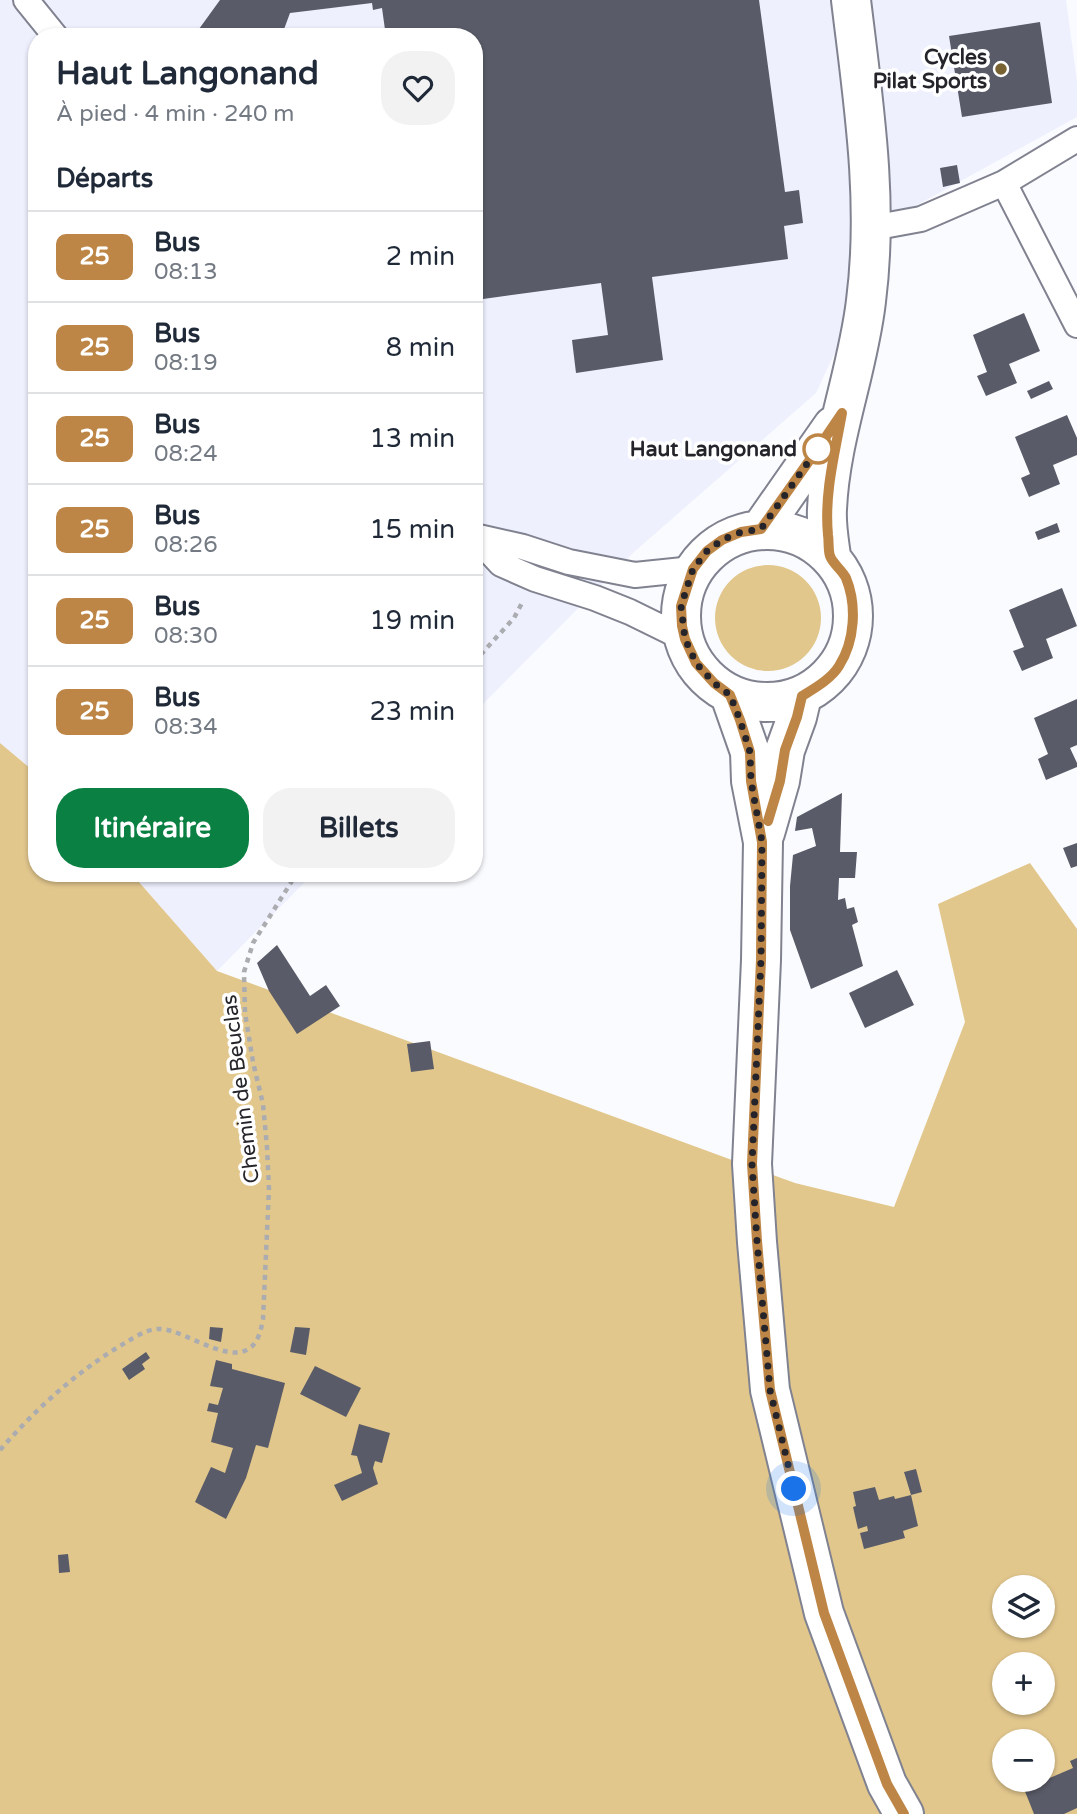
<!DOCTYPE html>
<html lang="fr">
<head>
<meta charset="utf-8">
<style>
  body { margin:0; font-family:"Varela Round",sans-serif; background:#f2f2f3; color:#1f2937; height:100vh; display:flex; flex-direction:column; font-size:26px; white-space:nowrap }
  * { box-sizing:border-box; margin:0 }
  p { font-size:23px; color:#747a83 }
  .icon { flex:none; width:38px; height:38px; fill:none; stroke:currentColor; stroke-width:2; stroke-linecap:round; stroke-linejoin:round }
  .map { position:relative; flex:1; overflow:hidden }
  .details { position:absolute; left:28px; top:28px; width:455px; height:854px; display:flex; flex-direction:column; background:#fff; border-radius:28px; box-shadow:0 2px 5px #0004 }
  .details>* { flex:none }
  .badge { padding:0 14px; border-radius:10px; font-size:24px; line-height:46px }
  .controls { position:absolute; left:992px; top:1575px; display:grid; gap:14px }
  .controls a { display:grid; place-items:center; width:63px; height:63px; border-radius:50%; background:#fff; box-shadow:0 2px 5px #0004; font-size:35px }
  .you { position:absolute; width:35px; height:35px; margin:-18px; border:5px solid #fff; border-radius:50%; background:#1a73e8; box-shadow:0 0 0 10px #1a73e833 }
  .map>.badge { position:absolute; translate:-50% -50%; box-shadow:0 0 0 4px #fff }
  h2 { padding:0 28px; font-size:26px; line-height:63px }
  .round { display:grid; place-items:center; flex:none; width:74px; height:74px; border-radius:28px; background:#f2f2f3 }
  .head { display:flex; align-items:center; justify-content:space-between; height:119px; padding:0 28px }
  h1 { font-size:33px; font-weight:700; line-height:52px }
  .button { display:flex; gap:14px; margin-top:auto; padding:14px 28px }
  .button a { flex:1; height:80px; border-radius:28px; background:#0b8043; color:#fff; font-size:28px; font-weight:700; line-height:80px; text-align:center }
  .button a+a { background:#f2f2f3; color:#1f2937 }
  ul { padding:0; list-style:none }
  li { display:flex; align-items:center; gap:21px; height:91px; padding:0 28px; border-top:2px solid #e0e1e3 }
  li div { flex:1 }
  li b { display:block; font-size:26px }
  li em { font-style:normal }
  li .badge { min-width:77px; font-weight:700; text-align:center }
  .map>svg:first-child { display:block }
</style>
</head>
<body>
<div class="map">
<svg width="1077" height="1814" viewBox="0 0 1077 1814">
  <rect width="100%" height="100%" fill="#fafbfe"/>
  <path fill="#eef0fe" d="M 0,0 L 1066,0 L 1077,81 L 1077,117 L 899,215 L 816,393 L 634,552 L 474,713 L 474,37 L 37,37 L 37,774 L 0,743 Z
    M 131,873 L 314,873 L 217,971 Z"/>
  <path fill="#e2c78d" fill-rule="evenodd" d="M715 618a53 53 0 1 1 106 0a53 53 0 1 1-106 0Z
    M 0,743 L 37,774 L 37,873 L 131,873 L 217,971 L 795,1183 L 894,1207 L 965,1022 L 938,904 L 1030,863 L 1077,929 L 1077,1814 L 0,1814 ZM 1004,1587 L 1043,1587 L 1043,1626 L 1004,1626 ZM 1004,1664 L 1043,1664 L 1043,1703 L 1004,1703 ZM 1004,1741 L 1043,1741 L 1043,1780 L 1004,1780 Z"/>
  <path fill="#595b68" d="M 220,0 L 759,0 L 785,192 L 799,190 L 803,223 L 784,226 L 788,259 L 652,277 L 663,360 L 576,373 L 572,340 L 608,335 L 601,283 L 483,299 L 478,267 L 474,268 L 474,37 L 386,37 L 382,8 L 373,10 L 372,3 L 290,13 L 283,32 L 286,37 L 204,37 L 199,29 Z
    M 1040,22 L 1052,103 L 962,117 L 949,36 Z
    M 957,165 L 960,183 L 943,187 L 940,168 Z
    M 1024,313 L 1040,351 L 1009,364 L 1017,383 L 986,396 L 977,376 L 987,372 L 973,335 Z
    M 1049,381 L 1053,389 L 1031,399 L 1027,391 Z
    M 1067,415 L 1077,438 L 1077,455 L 1053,465 L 1060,484 L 1029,497 L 1021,478 L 1030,474 L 1015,437 Z
    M 1057,523 L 1060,532 L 1038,540 L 1035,532 Z
    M 1062,588 L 1077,626 L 1046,639 L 1053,658 L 1022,671 L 1013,651 L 1024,647 L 1009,610 Z
    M 1077,699 L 1077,745 L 1070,748 L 1077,763 L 1077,767 L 1046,780 L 1038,759 L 1048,754 L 1034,718 Z
    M 842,793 L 840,852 L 857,852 L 855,878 L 839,878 L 838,900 L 845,898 L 847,909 L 854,907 L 858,922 L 852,925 L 863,966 L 811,989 L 790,930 L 790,886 L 793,855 L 816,846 L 812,828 L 795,831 L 797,817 Z
    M 1077,843 L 1077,866 L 1071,868 L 1063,848 Z
    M 277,945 L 310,996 L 326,985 L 340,1006 L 297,1034 L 269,991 L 257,963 Z
    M 897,970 L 914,1005 L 865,1028 L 849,993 Z
    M 430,1041 L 434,1069 L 411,1072 L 407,1044 Z
    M 210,1327 L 223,1328 L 221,1342 L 209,1339 Z
    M 295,1327 L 310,1328 L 306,1355 L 290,1352 Z
    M 146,1352 L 150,1358 L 142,1364 L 145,1369 L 129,1380 L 122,1369 Z
    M 216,1360 L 232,1364 L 232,1369 L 285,1383 L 268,1448 L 256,1445 L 246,1478 L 226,1519 L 195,1502 L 211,1467 L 225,1473 L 233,1448 L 211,1442 L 218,1413 L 207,1411 L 209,1403 L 218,1405 L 223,1388 L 210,1386 Z
    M 315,1366 L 361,1388 L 346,1417 L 300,1394 Z
    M 359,1424 L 390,1433 L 382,1463 L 375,1461 L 373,1468 L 378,1484 L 342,1501 L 334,1485 L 362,1473 L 357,1456 L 351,1455 Z
    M 916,1469 L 922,1492 L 911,1495 L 904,1472 Z
    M 875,1487 L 879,1500 L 894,1496 L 895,1499 L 911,1495 L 918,1526 L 903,1531 L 905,1538 L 864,1549 L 860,1533 L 868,1531 L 867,1526 L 858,1529 L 853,1507 L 856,1506 L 853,1492 Z
    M 68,1554 L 70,1572 L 59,1573 L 58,1555 Z
    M 1077,1758 L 1077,1808 L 1064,1814 L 1034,1814 L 1024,1789 L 1073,1768 L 1070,1761 Z"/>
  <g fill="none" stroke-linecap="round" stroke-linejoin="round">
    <g stroke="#808290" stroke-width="28">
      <path id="minor" d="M 26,0 L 56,37
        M 1004,183 L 1077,325
        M 872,228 L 921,219 L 1004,183 L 1077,139
        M 474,535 L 501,564 L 535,579 L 595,598 L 630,612 L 685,639
        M 474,536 L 523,547 L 569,562 L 635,575 L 693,569"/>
    </g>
    <g stroke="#808290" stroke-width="42">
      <path id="primary" d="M 761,529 L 833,426
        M681 616a86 86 0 1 1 172 0a86 86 0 1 1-172 0Z
        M 831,556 C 829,541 826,525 827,509 C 830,438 858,371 866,301 C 879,200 863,100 851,0
        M 730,695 L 750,752 L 751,781 L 763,842 L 761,960 L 752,1164 L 757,1242 L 770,1390 L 824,1613 L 887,1784 L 904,1814
        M 765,833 L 780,781 L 785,750 L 797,717 L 802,696"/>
    </g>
    <path stroke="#abacb0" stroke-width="4.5" stroke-dasharray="5 5" stroke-linecap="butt" d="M 474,662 L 514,618 L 523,601
      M 0,1450 C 36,1409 77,1371 125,1343 C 135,1337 147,1329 159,1329 C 186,1328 243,1378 259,1335 C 261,1330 262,1324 263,1319 L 269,1189 L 267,1147 L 263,1104 L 253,1062 L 245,1013 L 244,972 L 253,943 L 297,873"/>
    <use href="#minor" stroke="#fff" stroke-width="24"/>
    <use href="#primary" stroke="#fff" stroke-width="38"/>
  </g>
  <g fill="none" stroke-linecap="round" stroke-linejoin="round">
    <g stroke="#fff" stroke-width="16">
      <path id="line" d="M 768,821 L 780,781 L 785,750 L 797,717 L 802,696 C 815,688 831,679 839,666 C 855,641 857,605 846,578 C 842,570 833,564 830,556 C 828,550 829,541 828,535 C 824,493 835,453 842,413 L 821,444 L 761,529 L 741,532 L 722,540 L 707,551 L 693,569 L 681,606 L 682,626 L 685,639 L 696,663 L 714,683 L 730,695 L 740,720 L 750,752 L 751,781 L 762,842 L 761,960 L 752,1164 L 757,1241 L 770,1390 L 824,1613 L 887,1784 L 904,1814"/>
    </g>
    <use href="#line" stroke="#be8646" stroke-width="10"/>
    <path stroke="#24242a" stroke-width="7" stroke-dasharray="0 12.6" d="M 794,1489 L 770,1390 L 757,1241 L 752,1164 L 761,960 L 762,842 L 751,781 L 750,752 L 740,720 L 730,695 L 714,683 L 696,663 L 685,639 L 681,606 L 693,569 L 707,551 L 722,540 L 741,532 L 761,529 L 821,444 L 818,449"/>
  </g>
  <circle fill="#786232" stroke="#fff" stroke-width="2.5" cx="1001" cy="69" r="7"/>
  <circle fill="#fff" stroke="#be8646" stroke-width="3.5" cx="818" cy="449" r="14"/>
  <g text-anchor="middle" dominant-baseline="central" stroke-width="7" stroke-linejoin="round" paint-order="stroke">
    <g font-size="21" font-weight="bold" fill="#24242a" stroke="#fff" text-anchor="end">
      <text x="987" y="57">Cycles<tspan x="987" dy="24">Pilat Sports</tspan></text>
    </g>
    <g font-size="21" font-weight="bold" fill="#24242a" stroke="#fff" text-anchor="end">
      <text x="797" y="449">Haut Langonand</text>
    </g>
    <g font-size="21" fill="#24242a" stroke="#fff">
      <text transform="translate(241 1089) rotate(-97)">Chemin de Beuclas</text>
    </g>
  </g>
</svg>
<div class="controls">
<a><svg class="icon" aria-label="layers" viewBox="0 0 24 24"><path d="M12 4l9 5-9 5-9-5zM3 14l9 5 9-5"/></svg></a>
<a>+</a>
<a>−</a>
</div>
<div class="you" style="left:794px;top:1489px"></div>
<section class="details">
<div class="head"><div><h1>Haut Langonand</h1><p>À pied · 4 min · 240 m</p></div><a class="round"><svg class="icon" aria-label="heart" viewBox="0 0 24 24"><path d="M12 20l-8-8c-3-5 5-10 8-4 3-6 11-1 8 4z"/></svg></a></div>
<h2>Départs</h2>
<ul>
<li><span class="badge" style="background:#be8646;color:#fff">25</span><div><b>Bus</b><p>08:13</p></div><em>2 min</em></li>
<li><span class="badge" style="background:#be8646;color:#fff">25</span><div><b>Bus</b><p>08:19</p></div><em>8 min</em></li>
<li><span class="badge" style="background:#be8646;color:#fff">25</span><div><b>Bus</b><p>08:24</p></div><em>13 min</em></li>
<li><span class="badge" style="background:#be8646;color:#fff">25</span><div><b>Bus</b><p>08:26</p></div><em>15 min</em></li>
<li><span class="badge" style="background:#be8646;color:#fff">25</span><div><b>Bus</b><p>08:30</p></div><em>19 min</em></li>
<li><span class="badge" style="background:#be8646;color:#fff">25</span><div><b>Bus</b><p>08:34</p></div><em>23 min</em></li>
</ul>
<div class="button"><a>Itinéraire</a><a>Billets</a></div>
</section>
</div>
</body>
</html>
